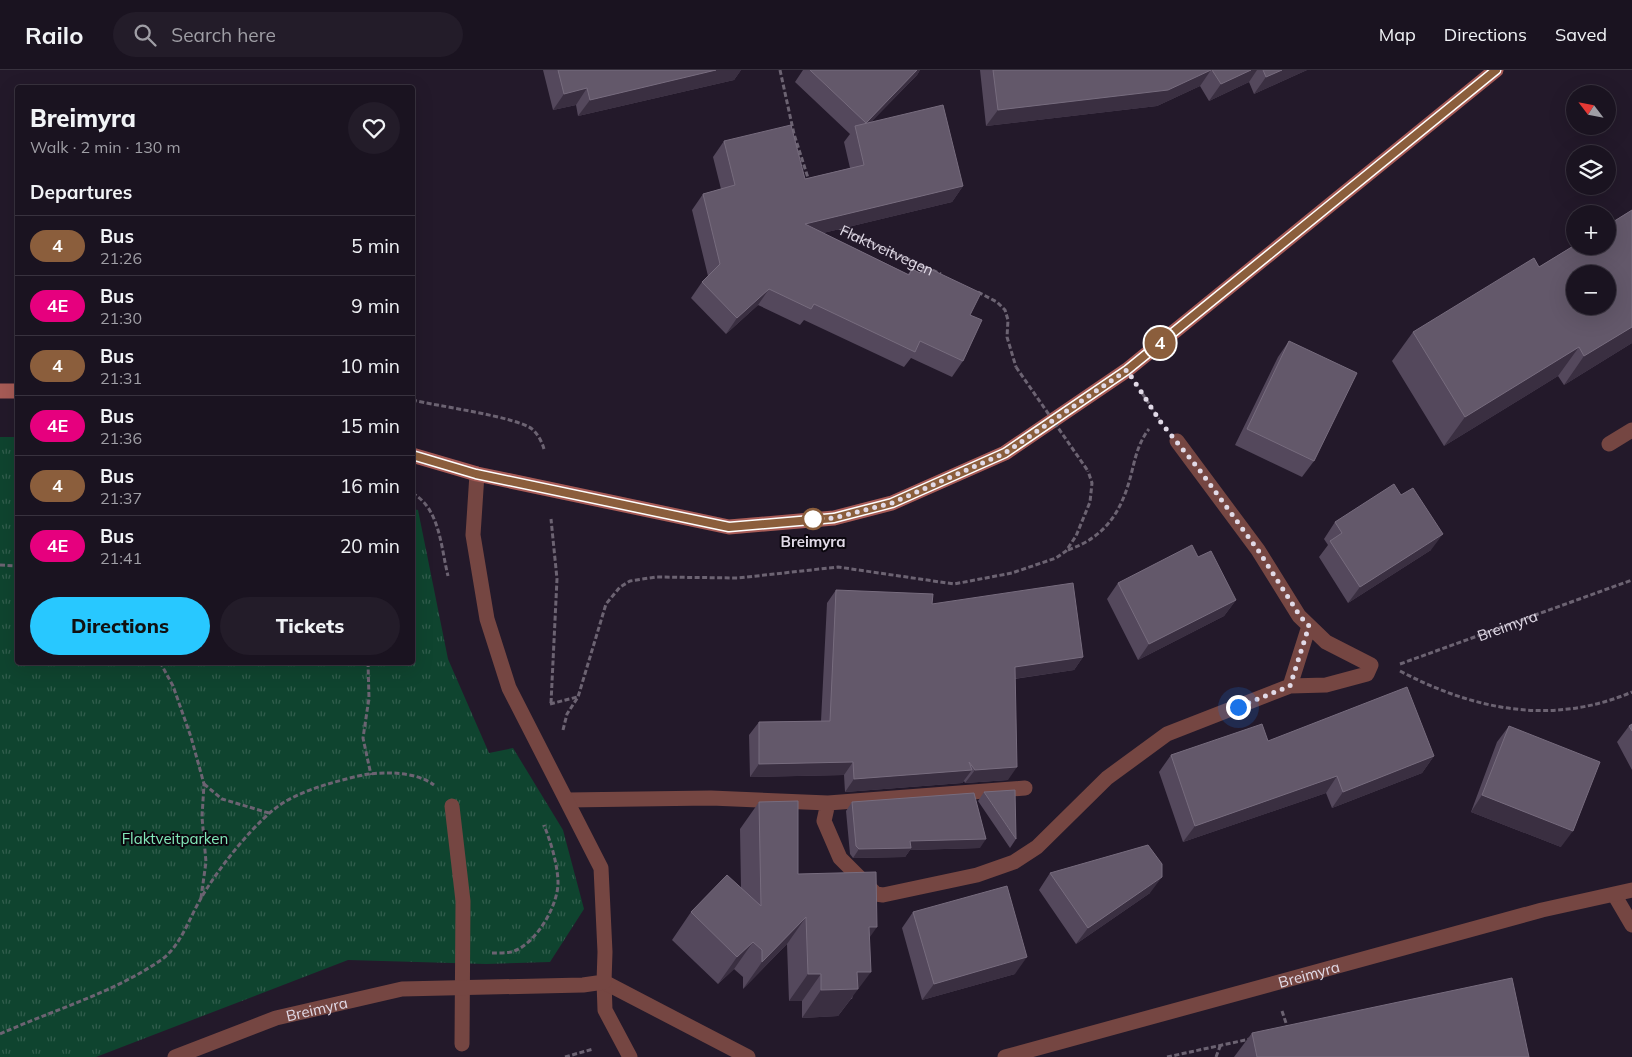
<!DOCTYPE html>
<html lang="en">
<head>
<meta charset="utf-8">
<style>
  body { margin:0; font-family:Mulish,sans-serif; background:#231c29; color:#f1f3f6; height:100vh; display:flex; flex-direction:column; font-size:19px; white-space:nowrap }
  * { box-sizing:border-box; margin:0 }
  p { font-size:16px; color:#9f9ea5 }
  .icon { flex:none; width:28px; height:28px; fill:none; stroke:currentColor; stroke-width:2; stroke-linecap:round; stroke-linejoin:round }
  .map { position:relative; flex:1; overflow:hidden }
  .details { position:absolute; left:15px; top:15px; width:400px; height:580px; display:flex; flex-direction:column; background:#1a1320; border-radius:5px; box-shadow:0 5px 20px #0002,0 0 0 1px #38323e }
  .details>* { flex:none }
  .badge { padding:0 10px; border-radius:16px; font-size:18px; line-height:32px }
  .needle { width:32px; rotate:302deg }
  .tools { position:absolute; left:1566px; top:15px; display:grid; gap:10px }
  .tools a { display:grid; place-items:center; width:50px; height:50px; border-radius:50%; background:#1a1320; box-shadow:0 5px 20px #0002,0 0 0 1px #38323e; font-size:25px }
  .you { position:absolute; width:25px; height:25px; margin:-12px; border:4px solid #fff; border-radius:50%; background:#1a73e8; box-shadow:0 0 0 8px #1a73e833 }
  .map>.badge { position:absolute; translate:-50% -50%; box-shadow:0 0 0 2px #fff }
  h2 { padding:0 15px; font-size:19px; line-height:45px }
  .round { display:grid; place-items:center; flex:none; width:52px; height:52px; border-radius:26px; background:#231c29 }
  .overview { display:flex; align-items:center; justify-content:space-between; height:85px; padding:0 15px }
  h1 { font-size:24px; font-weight:800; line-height:38px }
  .action { display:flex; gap:10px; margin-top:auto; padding:10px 15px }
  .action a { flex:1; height:58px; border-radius:30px; background:#28c8ff; color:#111; font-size:20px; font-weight:800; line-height:58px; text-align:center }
  .action a+a { background:#231c29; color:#f1f3f6 }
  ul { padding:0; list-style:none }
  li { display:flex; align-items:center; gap:15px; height:60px; padding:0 15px; border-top:1px solid #38323e }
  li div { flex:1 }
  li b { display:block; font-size:19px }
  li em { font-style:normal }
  li .badge { min-width:55px; font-weight:700; text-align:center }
  header { display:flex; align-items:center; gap:30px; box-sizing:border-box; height:70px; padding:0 25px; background:#1a1320; border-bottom:1px solid #38323e }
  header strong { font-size:24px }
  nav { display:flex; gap:28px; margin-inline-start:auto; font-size:18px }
  .search { width:350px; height:45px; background:#231c29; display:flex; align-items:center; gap:12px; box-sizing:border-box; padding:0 18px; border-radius:28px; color:#9f9ea5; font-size:19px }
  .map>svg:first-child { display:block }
</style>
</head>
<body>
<header>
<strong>Railo</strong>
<div class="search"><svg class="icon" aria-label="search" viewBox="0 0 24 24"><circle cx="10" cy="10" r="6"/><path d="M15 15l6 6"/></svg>Search here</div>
<nav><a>Map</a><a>Directions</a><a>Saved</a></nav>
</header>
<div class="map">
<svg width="1632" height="987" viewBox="0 0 1632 987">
  <defs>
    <pattern id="park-tufts" width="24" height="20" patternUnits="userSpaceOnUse" patternTransform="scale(1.25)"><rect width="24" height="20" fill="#0f442f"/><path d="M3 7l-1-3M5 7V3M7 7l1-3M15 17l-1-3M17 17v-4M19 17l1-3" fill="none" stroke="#325e4d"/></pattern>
  </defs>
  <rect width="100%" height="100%" fill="#23192a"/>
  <path fill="url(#park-tufts)" d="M 0,367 L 17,367 L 18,592 L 412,592 L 413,439 L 418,440 L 448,589 L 489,683 L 513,678 L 563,760 L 584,839 L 550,892 L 486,894 L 348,890 L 96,987 L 0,987 Z"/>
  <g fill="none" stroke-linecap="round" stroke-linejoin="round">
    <g stroke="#6c6372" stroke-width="3" stroke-dasharray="5 2.5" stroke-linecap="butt">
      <path d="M 780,0 L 794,64 L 809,111"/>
      <path id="s1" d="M 837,157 L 941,204"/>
      <path d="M 978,222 L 997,232 L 1005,240 L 1008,250 L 1007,267 L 1016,297"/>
      <path d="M 1142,323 L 1159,349"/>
      <path d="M 412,330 C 437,336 517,347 532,359 C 538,364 542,372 544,379"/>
      <path d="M 412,423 C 440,438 441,478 448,506"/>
      <path d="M 1068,480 C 1105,467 1121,443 1131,405 C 1135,389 1138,373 1149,359"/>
      <path d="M 0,495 L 18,496"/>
      <path d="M 160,592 L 173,616 L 191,667 L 204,714 L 202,747 L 206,792 L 201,828"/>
      <path d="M 368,592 L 369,628 L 363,668 L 371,705"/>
      <path id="s2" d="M 1400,594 L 1632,510"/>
      <path d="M 1400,601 C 1474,640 1552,656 1632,622"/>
      <path d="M 551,633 L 557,509 L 551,449"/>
      <path d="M 550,634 L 577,627"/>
      <path d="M 563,660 L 567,644 L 578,627 L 606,534 L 620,517 L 630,511 L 656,507 L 738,508 L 838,497 L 954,514 L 1012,503 L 1056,488 L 1066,481 L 1076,466 L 1090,432 L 1092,413 L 1088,401"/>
      <path d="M 204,714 L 222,729 L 269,743"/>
      <path d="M 492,883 C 498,883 505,883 511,882 C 535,876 559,835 558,811 C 557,792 551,773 544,755"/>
      <path d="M 1282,941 L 1288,959"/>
      <path d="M 0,964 C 53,940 113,923 161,890 C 180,877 189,849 200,830 C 216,801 258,747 286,731 C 308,719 330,713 354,707 C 377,701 414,700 434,715"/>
      <path d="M 565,987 L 593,979"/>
      <path d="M 1167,987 L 1250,969"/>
      <path d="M 1216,987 L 1221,974"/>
    </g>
    <path stroke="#754642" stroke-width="15" d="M 1609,374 L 1632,360
      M 1290,616 L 1309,556
      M 567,730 L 711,728 L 828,733 L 1025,718
      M 828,733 L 824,751 L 840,788 L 876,824 L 883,825 L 977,805 L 1014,792 L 1037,777 L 1107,708 L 1167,664 L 1290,616 L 1326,615 L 1367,604 L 1371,595 L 1326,572 L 1299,546 L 1258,480 L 1177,371
      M 452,736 L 463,831 L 462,974
      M 604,912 L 605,940 L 630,987"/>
    <g stroke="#754642" stroke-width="15">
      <path d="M 1615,826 L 1632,855"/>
      <path d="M 604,912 L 748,987"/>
      <path id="s3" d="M 175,987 L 276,948 L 402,919 L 583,915 L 604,912 L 605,882 L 601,798 L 509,618 L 487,549 L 473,465 L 477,404"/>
      <path id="s4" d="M 1005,987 L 1542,840 L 1632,820"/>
    </g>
    <path stroke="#a75b56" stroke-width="15" d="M 0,321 L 18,321
      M 412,385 L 477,404 L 729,457 L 834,448 L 892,433 L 1005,383 L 1127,300 L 1496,0"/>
    <path stroke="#6c6372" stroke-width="3" stroke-dasharray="5 2.5" stroke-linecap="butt" d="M 1016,297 L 1088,401"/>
  </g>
  <path fill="#54485c" d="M 543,0 L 741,0 L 734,10 L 578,46 L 576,35 L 553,40 Z
    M 803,0 L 920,0 L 917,5 L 871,52 L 963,116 L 952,132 L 823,163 L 908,204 L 912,199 L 919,203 L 924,196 L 970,245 L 963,291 L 952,307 L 911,288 L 904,297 L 804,250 L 800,255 L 758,235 L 726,264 L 691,228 L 702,212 L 708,206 L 692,140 L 703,124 L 721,119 L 713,87 L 724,71 L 805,109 L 850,98 L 844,72 L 850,64 L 795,12 Z
    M 980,0 L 1307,0 L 1254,24 L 1249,12 L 1209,31 L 1200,16 L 1157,36 L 986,56 Z
    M 1632,140 L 1632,273 L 1564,315 L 1558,306 L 1444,376 L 1392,291 L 1413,262 L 1539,197 Z
    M 1289,271 L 1314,391 L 1302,407 L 1235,375 L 1278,287 Z
    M 1335,452 L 1431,480 L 1348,533 L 1319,487 L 1328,475 L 1324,469 Z
    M 1198,487 L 1236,530 L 1224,546 L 1138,590 L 1107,529 L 1118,513 Z
    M 836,520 L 932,534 L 1083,587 L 1074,600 L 1015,609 L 1008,710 L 965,713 L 964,711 L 962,713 L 845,722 L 844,705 L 750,707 L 749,665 L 759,652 L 821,651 L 827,533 Z
    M 1632,654 L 1632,700 L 1617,672 L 1629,656 Z
    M 1509,656 L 1561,777 L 1471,742 L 1497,672 Z
    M 1268,671 L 1434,686 L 1422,703 L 1332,738 L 1326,723 L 1183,772 L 1159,702 L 1171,685 Z
    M 984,722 L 1016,769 L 1010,778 L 978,731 Z
    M 759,732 L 798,804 L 870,868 L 852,929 L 851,929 L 838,946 L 802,948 L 802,931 L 789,931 L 787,874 L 743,919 L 743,907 L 734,899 L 718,914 L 672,870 L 691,842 L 741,818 L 740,759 Z
    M 852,732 L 980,778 L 910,780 L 905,787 L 853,788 L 850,784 L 846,741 Z
    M 1050,803 L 1150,823 L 1076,874 L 1039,820 Z
    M 913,842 L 1015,904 L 922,930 L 902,858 Z
    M 1252,963 L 1529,987 L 1234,987 Z"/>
  <path fill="#3a2f41" d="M 716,0 L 741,0 L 734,10 L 578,46 L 590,30 Z
    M 917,0 L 920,0 L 917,5 L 857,66 L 866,53 Z
    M 1211,0 L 1200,16 L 1157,36 L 986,56 L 998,40 Z
    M 1251,0 L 1257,0 L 1249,12 L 1209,31 L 1221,14 Z
    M 1282,0 L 1307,0 L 1254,24 L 1266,7 Z
    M 587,18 L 576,35 L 553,40 L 564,24 Z
    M 963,116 L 952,132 L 794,170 L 805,154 Z
    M 769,219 L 758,235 L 726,264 L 737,248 Z
    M 1632,257 L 1632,273 L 1564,315 L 1584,286 Z
    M 1579,277 L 1558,306 L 1444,376 L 1465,347 Z
    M 1443,464 L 1431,480 L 1348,533 L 1360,517 Z
    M 1236,530 L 1224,546 L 1138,590 L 1149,574 Z
    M 1083,587 L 1074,600 L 1005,610 L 1015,597 Z
    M 1434,686 L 1422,703 L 1332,738 L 1343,722 Z
    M 853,692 L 844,705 L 750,707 L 759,694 Z
    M 1017,697 L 1008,710 L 965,713 L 975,700 Z
    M 972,700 L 962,713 L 845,722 L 854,709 Z
    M 1337,706 L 1326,723 L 1183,772 L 1195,756 Z
    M 1482,725 L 1573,761 L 1561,777 L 1471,742 Z
    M 986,769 L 980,778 L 910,780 L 905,787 L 853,788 L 859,779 L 910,771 Z
    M 1162,807 L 1150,823 L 1076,874 L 1088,858 Z
    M 806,847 L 787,874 L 743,919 L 762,892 Z
    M 869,857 L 877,857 L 858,884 Z
    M 753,872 L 734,899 L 718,914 L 737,887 Z
    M 1027,887 L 1015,904 L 922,930 L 934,914 Z
    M 857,902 L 871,902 L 838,946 L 802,948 L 821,920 Z
    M 808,904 L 821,904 L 802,931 L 789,931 Z"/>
  <path fill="#63586a" stroke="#776c7e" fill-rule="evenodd" d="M 558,0 L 716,0 L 590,30 L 587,18 L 564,24 Z
    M 810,0 L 917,0 L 866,53 Z
    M 993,0 L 1211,0 L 1168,20 L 998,40 Z
    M 1212,0 L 1251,0 L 1221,14 Z
    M 1263,0 L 1282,0 L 1266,7 Z
    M 943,35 L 963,116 L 805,154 L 909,205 L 912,199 L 920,203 L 924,196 L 981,223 L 970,245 L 982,250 L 963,291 L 920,271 L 915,282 L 814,234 L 811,239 L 769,219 L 737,248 L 702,212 L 720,194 L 703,124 L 735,115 L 724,71 L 791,55 L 805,109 L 864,95 L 855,56 Z
    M 1632,140 L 1632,257 L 1584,286 L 1579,277 L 1465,347 L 1413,262 L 1534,188 L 1539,197 L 1575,175 L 1575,176 L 1608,176 L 1608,155 ZM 1575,204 L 1608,204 L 1608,236 L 1575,236 Z
    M 1289,271 L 1357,303 L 1314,391 L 1247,359 Z
    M 1394,414 L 1401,425 L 1413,418 L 1443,464 L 1360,517 L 1330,471 L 1342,463 L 1335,452 Z
    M 1192,475 L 1198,487 L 1211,481 L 1236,530 L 1149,574 L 1118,513 Z
    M 1073,513 L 1083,587 L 1015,597 L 1017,697 L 975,700 L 969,692 L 972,700 L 854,709 L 853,692 L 759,694 L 759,652 L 830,651 L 836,520 L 933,524 L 932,534 Z
    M 1407,617 L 1434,686 L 1343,722 L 1337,706 L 1195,756 L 1171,685 L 1262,654 L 1268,671 Z
    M 1632,654 L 1632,661 L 1629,656 Z
    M 1509,656 L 1600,692 L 1573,761 L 1482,725 Z
    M 1015,720 L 1016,769 L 984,722 Z
    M 974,723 L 986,769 L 910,771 L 911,778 L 859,779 L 856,776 L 852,732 Z
    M 798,731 L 798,804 L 876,802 L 877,857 L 869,857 L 871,902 L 857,902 L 858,919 L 821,920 L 821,904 L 808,904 L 806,847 L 762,892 L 762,880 L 753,872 L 737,887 L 691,842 L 727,805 L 761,836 L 759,732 Z
    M 1148,775 L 1162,794 L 1162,807 L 1088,858 L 1050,803 Z
    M 1007,816 L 1027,887 L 934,914 L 913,842 Z
    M 1512,908 L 1529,987 L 1257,987 L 1252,963 Z"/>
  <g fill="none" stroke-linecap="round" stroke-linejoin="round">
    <g stroke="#fff" stroke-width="11">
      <path id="line" d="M 412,385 L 476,404 L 729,457 L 834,448 L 892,433 L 1005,383 L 1127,300 L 1496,0"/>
    </g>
    <use href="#line" stroke="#8b5e3c" stroke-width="8"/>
    <path stroke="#e1dae7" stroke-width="5" stroke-dasharray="0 9" d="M 813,449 L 834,448 L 892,433 L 1005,383 L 1127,300 L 1162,354 L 1198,398 L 1258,480 L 1300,546 L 1309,556 L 1290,616 L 1238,637"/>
  </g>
  <circle fill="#fff" stroke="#8b5e3c" stroke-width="2.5" cx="813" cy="449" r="10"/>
  <g text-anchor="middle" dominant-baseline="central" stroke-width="4" stroke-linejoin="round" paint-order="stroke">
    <g font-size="15" fill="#e1dae7" stroke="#0a060d">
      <text stroke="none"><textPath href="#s1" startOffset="55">Flaktveitvegen</textPath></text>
      <text stroke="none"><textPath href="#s2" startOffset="114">Breimyra</textPath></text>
      <text stroke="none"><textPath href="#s4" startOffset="315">Breimyra</textPath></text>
      <text stroke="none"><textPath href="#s3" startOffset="150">Breimyra</textPath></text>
    </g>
    <g font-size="15" font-weight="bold" fill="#e1dae7" stroke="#0a060d">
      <text x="813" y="471">Breimyra</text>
    </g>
    <g font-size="15" fill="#82e7b8" stroke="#0a060d">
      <text x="175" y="768">Flaktveitparken</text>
    </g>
  </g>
</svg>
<div class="tools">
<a><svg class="needle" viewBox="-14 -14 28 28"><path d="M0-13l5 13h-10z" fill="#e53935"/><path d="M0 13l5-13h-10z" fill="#9f9ea5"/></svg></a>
<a><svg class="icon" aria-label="layers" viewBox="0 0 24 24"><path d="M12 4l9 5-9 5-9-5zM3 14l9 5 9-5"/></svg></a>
<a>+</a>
<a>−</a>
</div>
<div class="you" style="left:1238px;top:637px"></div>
<b class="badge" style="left:1160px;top:273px;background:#8b5e3c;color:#fff">4</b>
<section class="details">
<div class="overview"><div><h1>Breimyra</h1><p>Walk · 2 min · 130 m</p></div><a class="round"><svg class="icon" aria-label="heart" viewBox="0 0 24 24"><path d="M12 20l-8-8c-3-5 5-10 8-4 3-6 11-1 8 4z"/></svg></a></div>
<h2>Departures</h2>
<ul>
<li><span class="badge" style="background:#8b5e3c;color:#fff">4</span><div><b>Bus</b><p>21:26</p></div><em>5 min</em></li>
<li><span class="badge" style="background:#e6007e;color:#fff">4E</span><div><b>Bus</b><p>21:30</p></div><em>9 min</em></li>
<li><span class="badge" style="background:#8b5e3c;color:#fff">4</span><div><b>Bus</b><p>21:31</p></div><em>10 min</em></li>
<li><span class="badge" style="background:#e6007e;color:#fff">4E</span><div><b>Bus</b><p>21:36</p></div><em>15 min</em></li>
<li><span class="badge" style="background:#8b5e3c;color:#fff">4</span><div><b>Bus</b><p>21:37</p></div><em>16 min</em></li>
<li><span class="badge" style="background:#e6007e;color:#fff">4E</span><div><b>Bus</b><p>21:41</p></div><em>20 min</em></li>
</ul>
<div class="action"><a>Directions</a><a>Tickets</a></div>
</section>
</div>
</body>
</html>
